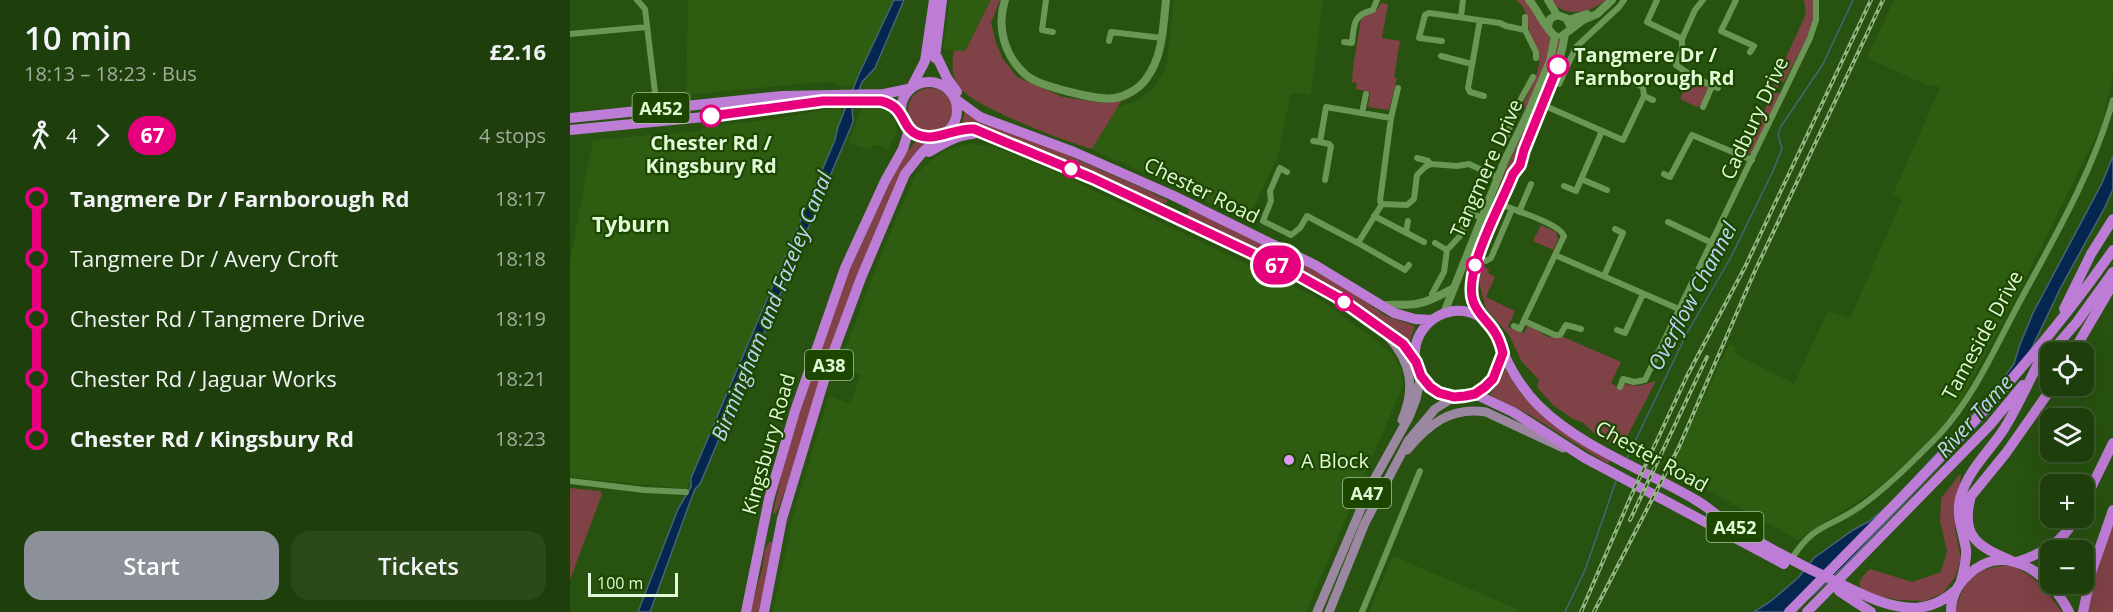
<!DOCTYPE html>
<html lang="en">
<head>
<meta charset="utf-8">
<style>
  body { margin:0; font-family:"Open Sans",sans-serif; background:#2b4919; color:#f1f3f6; height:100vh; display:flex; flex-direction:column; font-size:22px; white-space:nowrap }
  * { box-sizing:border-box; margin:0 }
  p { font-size:20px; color:#a1ae9d }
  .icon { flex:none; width:33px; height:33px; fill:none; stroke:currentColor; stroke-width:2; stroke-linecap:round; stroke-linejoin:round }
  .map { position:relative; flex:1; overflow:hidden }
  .side { display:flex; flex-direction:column; background:#1e3e0b; width:570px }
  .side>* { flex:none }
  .badge { padding:0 12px; border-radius:20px; font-size:21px; line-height:39px }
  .controls { position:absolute; left:1470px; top:342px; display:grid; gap:12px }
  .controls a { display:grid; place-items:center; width:54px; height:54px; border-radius:12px; background:#1e3e0b; box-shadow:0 6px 24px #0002,0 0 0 2px #3c572c; font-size:30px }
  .scale { position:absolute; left:18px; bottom:15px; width:90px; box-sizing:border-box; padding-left:6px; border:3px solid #e1f9d6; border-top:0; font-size:16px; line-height:21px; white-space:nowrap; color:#e1f9d6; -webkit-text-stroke:4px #1d4700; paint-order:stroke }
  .map>.badge { position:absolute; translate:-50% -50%; box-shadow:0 0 0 3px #fff }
  .legs { display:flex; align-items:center; gap:9px; height:66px; padding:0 24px; font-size:20px }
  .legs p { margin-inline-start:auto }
  .head { display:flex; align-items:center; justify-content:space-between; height:102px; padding:0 24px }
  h1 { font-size:33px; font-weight:600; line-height:45px }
  .action { display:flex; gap:12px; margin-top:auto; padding:12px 24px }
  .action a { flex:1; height:69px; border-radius:18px; background:#8c9099; color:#fff; font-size:24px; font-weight:600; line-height:69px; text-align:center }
  .action a+a { background:#2b4919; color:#f1f3f6 }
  ul { padding:0 24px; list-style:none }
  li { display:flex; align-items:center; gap:21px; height:60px; font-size:22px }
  li i { display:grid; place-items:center; width:9px; height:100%; margin:0 8px; background:currentColor }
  li i::after { content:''; width:15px; height:15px; margin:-8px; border:4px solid; border-radius:50%; background:#1e3e0b }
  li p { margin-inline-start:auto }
  li:first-child i { background:linear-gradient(#0000 50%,currentColor 0) }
  li:last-child i { background:linear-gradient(currentColor 50%,#0000 0) }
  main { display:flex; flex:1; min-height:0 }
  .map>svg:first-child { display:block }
</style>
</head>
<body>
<main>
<section class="side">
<div class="head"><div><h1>10 min</h1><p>18:13 – 18:23 · Bus</p></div><b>£2.16</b></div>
<div class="legs"><svg class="icon" aria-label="walk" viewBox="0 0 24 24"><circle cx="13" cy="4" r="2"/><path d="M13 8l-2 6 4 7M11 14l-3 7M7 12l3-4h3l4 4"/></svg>4<svg class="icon" aria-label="forward" viewBox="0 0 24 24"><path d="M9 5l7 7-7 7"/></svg><b class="badge" style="background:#e6007e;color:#fff">67</b><p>4 stops</p></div>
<ul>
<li><i style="color:#e6007e"></i><b>Tangmere Dr / Farnborough Rd</b><p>18:17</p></li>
<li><i style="color:#e6007e"></i><span>Tangmere Dr / Avery Croft</span><p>18:18</p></li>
<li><i style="color:#e6007e"></i><span>Chester Rd / Tangmere Drive</span><p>18:19</p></li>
<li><i style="color:#e6007e"></i><span>Chester Rd / Jaguar Works</span><p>18:21</p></li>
<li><i style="color:#e6007e"></i><b>Chester Rd / Kingsbury Rd</b><p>18:23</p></li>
</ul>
<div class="action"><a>Start</a><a>Tickets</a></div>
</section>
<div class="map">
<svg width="1543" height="612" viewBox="0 0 1543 612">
  <rect width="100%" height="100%" fill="#28520f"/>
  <path fill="#2e5d11" d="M 118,0 L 324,0 L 284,86 L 274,87 L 263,82 L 249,82 L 116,95 Z
    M 380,0 L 421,0 L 395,51 L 384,51 L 373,48 Z
    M 604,0 L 753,0 L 741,95 L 721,93 L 708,156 L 677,221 L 522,149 L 548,107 L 569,100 L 584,87 L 596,69 Z
    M 1324,0 L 1543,0 L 1543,73 L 1532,124 L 1457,275 L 1395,393 L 1397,394 L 1381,419 L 1310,487 L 1228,540 L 1100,469 L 1160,343 L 1166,347 L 1165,354 L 1224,384 L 1258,311 L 1280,319 L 1332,199 L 1323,194 L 1370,88 L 1363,84 L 1361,87 L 1297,58 Z
    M 308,105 L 318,110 L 326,123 L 327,131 L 318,150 L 307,145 L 302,146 L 300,150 L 278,142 L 293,107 Z
    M 269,107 L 270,112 L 273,114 L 268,126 L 265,140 L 116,489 L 0,477 L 0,261 L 23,140 L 131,131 L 133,127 L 211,118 Z
    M 398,144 L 422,146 L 481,170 L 727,288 L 749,299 L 802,337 L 822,354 L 831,369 L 833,385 L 736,612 L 203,612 L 222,519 L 259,396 L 280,404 L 291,375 L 268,367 L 316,242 L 345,176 L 360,161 L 376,150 Z
    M 823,556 L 954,612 L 799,612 Z"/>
  <path fill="#7f4246" d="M 421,0 L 430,0 L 421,23 L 426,43 L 433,59 L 447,77 L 493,97 L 535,103 L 552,100 L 522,149 C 496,142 408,108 392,90 C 382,78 381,66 384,51 L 395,51 Z
    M 946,0 L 955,0 L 980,37 C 984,58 965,89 957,108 L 952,107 C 958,92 971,72 969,57 C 968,47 960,39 959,30 C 957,17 957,8 946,0 Z
    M 981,0 L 1036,0 C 1021,13 994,19 981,0 Z
    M 1234,0 L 1243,0 L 1243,22 L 1234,47 L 1231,49 L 1214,82 L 1211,81 L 1206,92 L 1210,94 L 1183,154 L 1173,153 L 1171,149 L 1174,143 L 1177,143 L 1186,135 L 1205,81 L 1236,14 Z
    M 811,3 L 818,4 L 812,38 L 830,41 L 824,77 L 827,78 L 819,110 L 798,107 L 800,92 L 786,89 L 787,83 L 782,82 C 783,61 788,40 791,19 L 794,15 L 808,9 Z
    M 987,40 L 992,40 L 986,67 L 929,202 L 920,216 L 918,216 L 935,171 L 977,78 L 984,58 Z
    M 1120,77 L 1138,87 L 1130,106 L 1127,107 L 1110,99 Z
    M338 110a22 22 0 1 1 44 0a22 22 0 1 1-44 0Z
    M 395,110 L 570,187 L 597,200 L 597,203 L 588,203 L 519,171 L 392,124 Z
    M 347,140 L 353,141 L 355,145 L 337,168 L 219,483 C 212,493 212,505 205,514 L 203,513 L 216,454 L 272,287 L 330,160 Z
    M 620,208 L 706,250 L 771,285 L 816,316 L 845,326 L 838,346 L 707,261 L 617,216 Z
    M 971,225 L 986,232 L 988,239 L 983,250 L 963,241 Z
    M 912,266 L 919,269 L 918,273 L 925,277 L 916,297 L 945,311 L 938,327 L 954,333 L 958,325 L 978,337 L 991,336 L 1051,362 L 1041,383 L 1051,389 L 1054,384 L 1068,386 L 1086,381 L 1051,448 L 1029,438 L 1012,422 L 1003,419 L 983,405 L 967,387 L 969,380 L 952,362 L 939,335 L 916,309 L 909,283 Z
    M 935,369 L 952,395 L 967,411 L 1041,458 L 1038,464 L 960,415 L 920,395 Z
    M 1391,473 L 1385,529 L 1391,559 L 1385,577 L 1373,593 L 1355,601 L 1329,600 L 1302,595 L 1292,589 L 1289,584 L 1292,577 L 1300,569 L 1342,582 L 1371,572 L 1377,551 L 1370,521 L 1371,498 Z
    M 0,488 L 30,491 L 32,494 L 0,580 Z
    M 1543,522 L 1543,612 L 1517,612 L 1531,553 Z
    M 199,542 L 202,542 L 204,546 L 190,612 L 180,612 L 192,569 L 195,549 Z
    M 1440,565 C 1466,576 1476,590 1492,612 L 1385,612 C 1394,579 1405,568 1440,565 Z"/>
  <path fill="#05264f" stroke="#476578" stroke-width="1.5" d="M 324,0 L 334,0 L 305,68 L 292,82 L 282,109 L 283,122 L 130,484 L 125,489 L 120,502 L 80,612 L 68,612 L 108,509 L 121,487 L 121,478 L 265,140 L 268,127 L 289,74 Z
    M 1543,156 L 1543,189 L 1535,207 L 1491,287 L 1449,375 L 1425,407 L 1275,565 L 1243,595 L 1219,612 L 1184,612 L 1201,601 L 1229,577 L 1244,558 L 1283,530 L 1300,521 L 1322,502 L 1425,390 L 1444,364 L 1449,347 L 1463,313 L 1532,183 Z"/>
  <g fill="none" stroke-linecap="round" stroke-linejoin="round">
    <path stroke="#476578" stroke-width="1.5" d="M 1057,458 L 1116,335 L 1161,257 L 1203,171 L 1212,149 L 1208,135 L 1210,128 L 1253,64 L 1283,0
      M 995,612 L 1015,570 L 1046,481"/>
    <path stroke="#6a9755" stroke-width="6" d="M 67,0 L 75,9 L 87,109
      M 476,0 L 472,30 L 483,32
      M 1087,0 L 1077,22 L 1112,39
      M 1133,0 L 1125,10 L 1112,39 L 1112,50 L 1106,65 C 1119,75 1133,82 1148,88
      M 1166,0 L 1151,31 L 1184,46 L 1180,52
      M 891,17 L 893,0
      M 910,20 L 898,88 L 900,92 L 914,96
      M 955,30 L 966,52 L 966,58
      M 0,34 L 77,27
      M 539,41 L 541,32 L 592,38
      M 872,41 L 849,38 L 855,15 L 859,13 L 930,23 L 936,26 L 955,30 L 955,17
      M 774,42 L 782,43 C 784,24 783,15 803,10 L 807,0
      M 871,56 L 902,64
      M 1052,77 L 1073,87 L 1074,96
      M 983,82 L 989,84 L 1006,47 L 1049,7 L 1054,0
      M 973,105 L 1053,140 L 1074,96 L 1083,100
      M 1133,107 L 1142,86
      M 792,113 L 796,94
      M 937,135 L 947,106 L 963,77
      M 743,141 L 750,142 L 756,107 L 821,118
      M 750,142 L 759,144 L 761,146 L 755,180
      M 847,158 L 858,161 L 861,164
      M 717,172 L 710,168 L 700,191 L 701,201 L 693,221 L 721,235 L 730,228 L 737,216 L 788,243 L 812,204 L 837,205 L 844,199 L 847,175 L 855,167 L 861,164 L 887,166 L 899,164 L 929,178
      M 1094,174 L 1100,177 L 1122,135 L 1182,160
      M 1011,179 L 1037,190
      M 994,186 L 1006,191 L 1032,131
      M 812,204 L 810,201 L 821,118 L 828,88
      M 929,207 L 931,204 C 945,211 989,223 994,236 L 950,329 L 944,326
      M 949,212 L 961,184
      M 901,213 L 918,221 L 923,215
      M 804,216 L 854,242
      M 1098,222 L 1142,243
      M 836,232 L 838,221
      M 788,243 L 835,270 L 839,265
      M 865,243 L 877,250
      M 985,255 L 1111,310
      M 907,257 L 916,261 L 921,258 L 942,209
      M 1034,276 L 1053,233 L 1045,229
      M 862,294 L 874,272 L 877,250 L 890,236 L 905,199
      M 954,321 L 985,335 L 990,335 L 996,325 L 1011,329
      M 1047,330 L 1055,333 L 1073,294
      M 1050,387 L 1053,379 L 1064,382 L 1075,380 L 1240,38 L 1246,20 L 1246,0
      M 0,481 L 74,490 L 116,492
      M 1221,560 C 1243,524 1257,529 1288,508 C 1315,490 1346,458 1369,435 C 1404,397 1425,348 1449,303 C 1484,238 1523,172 1543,100
      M 792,612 L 850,471"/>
    <path stroke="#6a9755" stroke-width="8" d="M 435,0 C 426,27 435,57 456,75 C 468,86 529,101 545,98 C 556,96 569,89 576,79 C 593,57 593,27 596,0
      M 959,0 C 968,10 975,29 985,36
      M 978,0 L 987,15
      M 998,20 L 1017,14
      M 978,26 L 980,19 L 987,15 L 996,18 L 999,24
      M 992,36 L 1013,20 L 1027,14 L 1042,0
      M 812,306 C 824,303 834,306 846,304 C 859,302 871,295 882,289
      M 874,313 L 935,160 L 959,111 L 980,61 L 985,36
      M 910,317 L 900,289 L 902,276 L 907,257 L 943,174 C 951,164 953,152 958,140 C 973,105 989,72 995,34"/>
    <path stroke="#9c87a2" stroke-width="9" d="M 818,336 C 841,362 846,388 832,420
      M 837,450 C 858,425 881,406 916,412 L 993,448
      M 747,612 L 801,485 L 839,417 L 846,399 L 851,376
      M 759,612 L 795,523 L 838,441 L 865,409 L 884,397"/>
    <path stroke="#bd7cd5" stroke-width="10" d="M 365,53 L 377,78 L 387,92
      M 365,58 L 372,0
      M331 110a28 28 0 1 1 56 0a28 28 0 1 1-56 0Z
      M 342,86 L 355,61 L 364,0
      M 384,98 L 410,117 L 504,152 L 604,196 L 745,265 L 824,313 L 845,319 L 861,320
      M 292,101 L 320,104 L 330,113
      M 0,118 L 212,96 L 314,94 L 338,89
      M 0,130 L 175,113 L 253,101
      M 375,133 L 394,128 L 404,129 L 427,138 L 522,178 L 724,274 L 767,297 L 812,328 L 833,344 L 846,362
      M 359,152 C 373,144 386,135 403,134
      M 1494,309 L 1521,254 L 1543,219
      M 1481,352 L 1507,322 L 1543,272
      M 1503,352 L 1543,284
      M 933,353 C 931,361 929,370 924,378 C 899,414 841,393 845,350 C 848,320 883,300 910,317 C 924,326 927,339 934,354 C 942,372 955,392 969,406 C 1012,448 1073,469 1124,499 C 1137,506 1148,517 1161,525 C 1196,547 1232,566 1269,583 C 1293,595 1318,608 1346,608 C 1361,607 1375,600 1386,590
      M 905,394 L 943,412 L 1015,458 L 1214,564
      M 1514,502 L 1543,443
      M 1440,560 C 1407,546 1390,536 1401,496 L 1436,453 L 1483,386
      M 1447,562 C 1473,553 1493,543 1505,518
      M 1391,581 C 1394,570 1397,559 1396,549 C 1393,532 1386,516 1390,499 C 1397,471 1419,452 1434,429 C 1451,401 1464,372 1478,342
      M 1269,591 L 1301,612
      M 176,612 L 199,499 L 225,411 L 275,268 L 315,181 L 333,149 L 338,133 L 337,126
      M 194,612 L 212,519 L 259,364 L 291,278 L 335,174 L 351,154 L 369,137
      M 1219,612 C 1332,497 1450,384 1543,250
      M 1237,612 L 1420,425 L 1453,385
      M 1381,612 C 1381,597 1387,585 1398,575 C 1435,539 1481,575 1499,612
      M 1513,612 L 1522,570 L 1543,510"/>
    <g stroke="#96b585" stroke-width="4">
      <path id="rail" d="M 1060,520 L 1137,357
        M 1011,612 L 1062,494 L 1117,376 L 1175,267 L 1301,0
        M 1024,612 L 1109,447 L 1184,273 L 1313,0"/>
    </g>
    <use href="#rail" stroke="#1d4700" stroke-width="1.5" stroke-dasharray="4.5" stroke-linecap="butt"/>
  </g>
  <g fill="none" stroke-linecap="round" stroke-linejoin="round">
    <g stroke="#fff" stroke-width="14">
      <path id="line-1" d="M 141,116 L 253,101 L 311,101 C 337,107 330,128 348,135 C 365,142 384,128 404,129 L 522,178 L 724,273 L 767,297 L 833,344 L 846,362 L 851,376 L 860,387 L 869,393 L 884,397 L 895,396 L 905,394 L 915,387 L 923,379 L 933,353 C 931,345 929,338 924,331 C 917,320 908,315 903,301 C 893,271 931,205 943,174 L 950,165 L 954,150 L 988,66"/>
    </g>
    <use href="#line-1" stroke="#e6007e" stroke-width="9"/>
  </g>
  <g fill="#fff" stroke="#e6007e" stroke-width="3">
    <circle cx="988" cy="66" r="10"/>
    <circle cx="141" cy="116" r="10"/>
    <circle cx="501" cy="169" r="8"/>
    <circle cx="905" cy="265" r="8"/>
    <circle cx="774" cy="302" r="8"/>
  </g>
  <circle fill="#dc99f5" stroke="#1d4700" stroke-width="2" cx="719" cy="460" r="6"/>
  <g text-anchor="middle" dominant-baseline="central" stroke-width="4.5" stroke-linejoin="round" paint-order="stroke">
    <g fill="#1d4700" stroke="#a6c496" stroke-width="1.5">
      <rect x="62.5" y="93" width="57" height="30" rx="4.5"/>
      <rect x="235" y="350" width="48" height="30" rx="4.5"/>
      <rect x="773" y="478" width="48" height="30" rx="4.5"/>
      <rect x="1136.5" y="512" width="57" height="30" rx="4.5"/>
    </g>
    <g font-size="18" font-weight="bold" fill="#e1f9d6">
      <text x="91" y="108">A452</text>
      <text x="259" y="365">A38</text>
      <text x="797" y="493">A47</text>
      <text x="1165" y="527">A452</text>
    </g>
    <g font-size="20" font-weight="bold" fill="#e1f9d6" stroke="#1d4700" text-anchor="start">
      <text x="1004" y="54">Tangmere Dr /<tspan x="1004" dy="23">Farnborough Rd</tspan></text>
      <text x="141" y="142" text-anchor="middle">Chester Rd /<tspan x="141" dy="23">Kingsbury Rd</tspan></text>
    </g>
    <g font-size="20" fill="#e1f9d6" stroke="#1d4700">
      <text transform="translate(1184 118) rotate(-65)">Cadbury Drive</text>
      <text transform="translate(916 168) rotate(-66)">Tangmere Drive</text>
      <text transform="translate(632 190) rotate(26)">Chester Road</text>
      <text transform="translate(1412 335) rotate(-61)">Tameside Drive</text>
      <text transform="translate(198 444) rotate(-74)">Kingsbury Road</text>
      <text transform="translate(1082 456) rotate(29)">Chester Road</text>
    </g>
    <g font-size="20" fill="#e1f9d6" stroke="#1d4700" text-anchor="start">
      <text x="731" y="460">A Block</text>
    </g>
    <g font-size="21" font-style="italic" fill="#bdd5f7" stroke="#1d4700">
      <text transform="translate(1122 296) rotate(-62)">Overflow Channel</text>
      <text transform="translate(201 306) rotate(-68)">Birmingham and Fazeley Canal</text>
      <text transform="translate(1404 416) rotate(-48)">River Tame</text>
    </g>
    <g font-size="22" font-weight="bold" fill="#e1f9d6" stroke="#1d4700">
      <text x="61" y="223">Tyburn</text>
    </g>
  </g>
</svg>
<div class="controls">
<a><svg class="icon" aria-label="locate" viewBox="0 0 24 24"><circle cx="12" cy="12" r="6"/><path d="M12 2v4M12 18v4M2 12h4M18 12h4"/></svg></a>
<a><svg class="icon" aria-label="layers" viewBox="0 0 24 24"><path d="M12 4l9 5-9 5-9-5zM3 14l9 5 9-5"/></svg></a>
<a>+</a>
<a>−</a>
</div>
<div class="scale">100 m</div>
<b class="badge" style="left:707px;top:265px;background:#e6007e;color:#fff">67</b>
</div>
</main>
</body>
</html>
